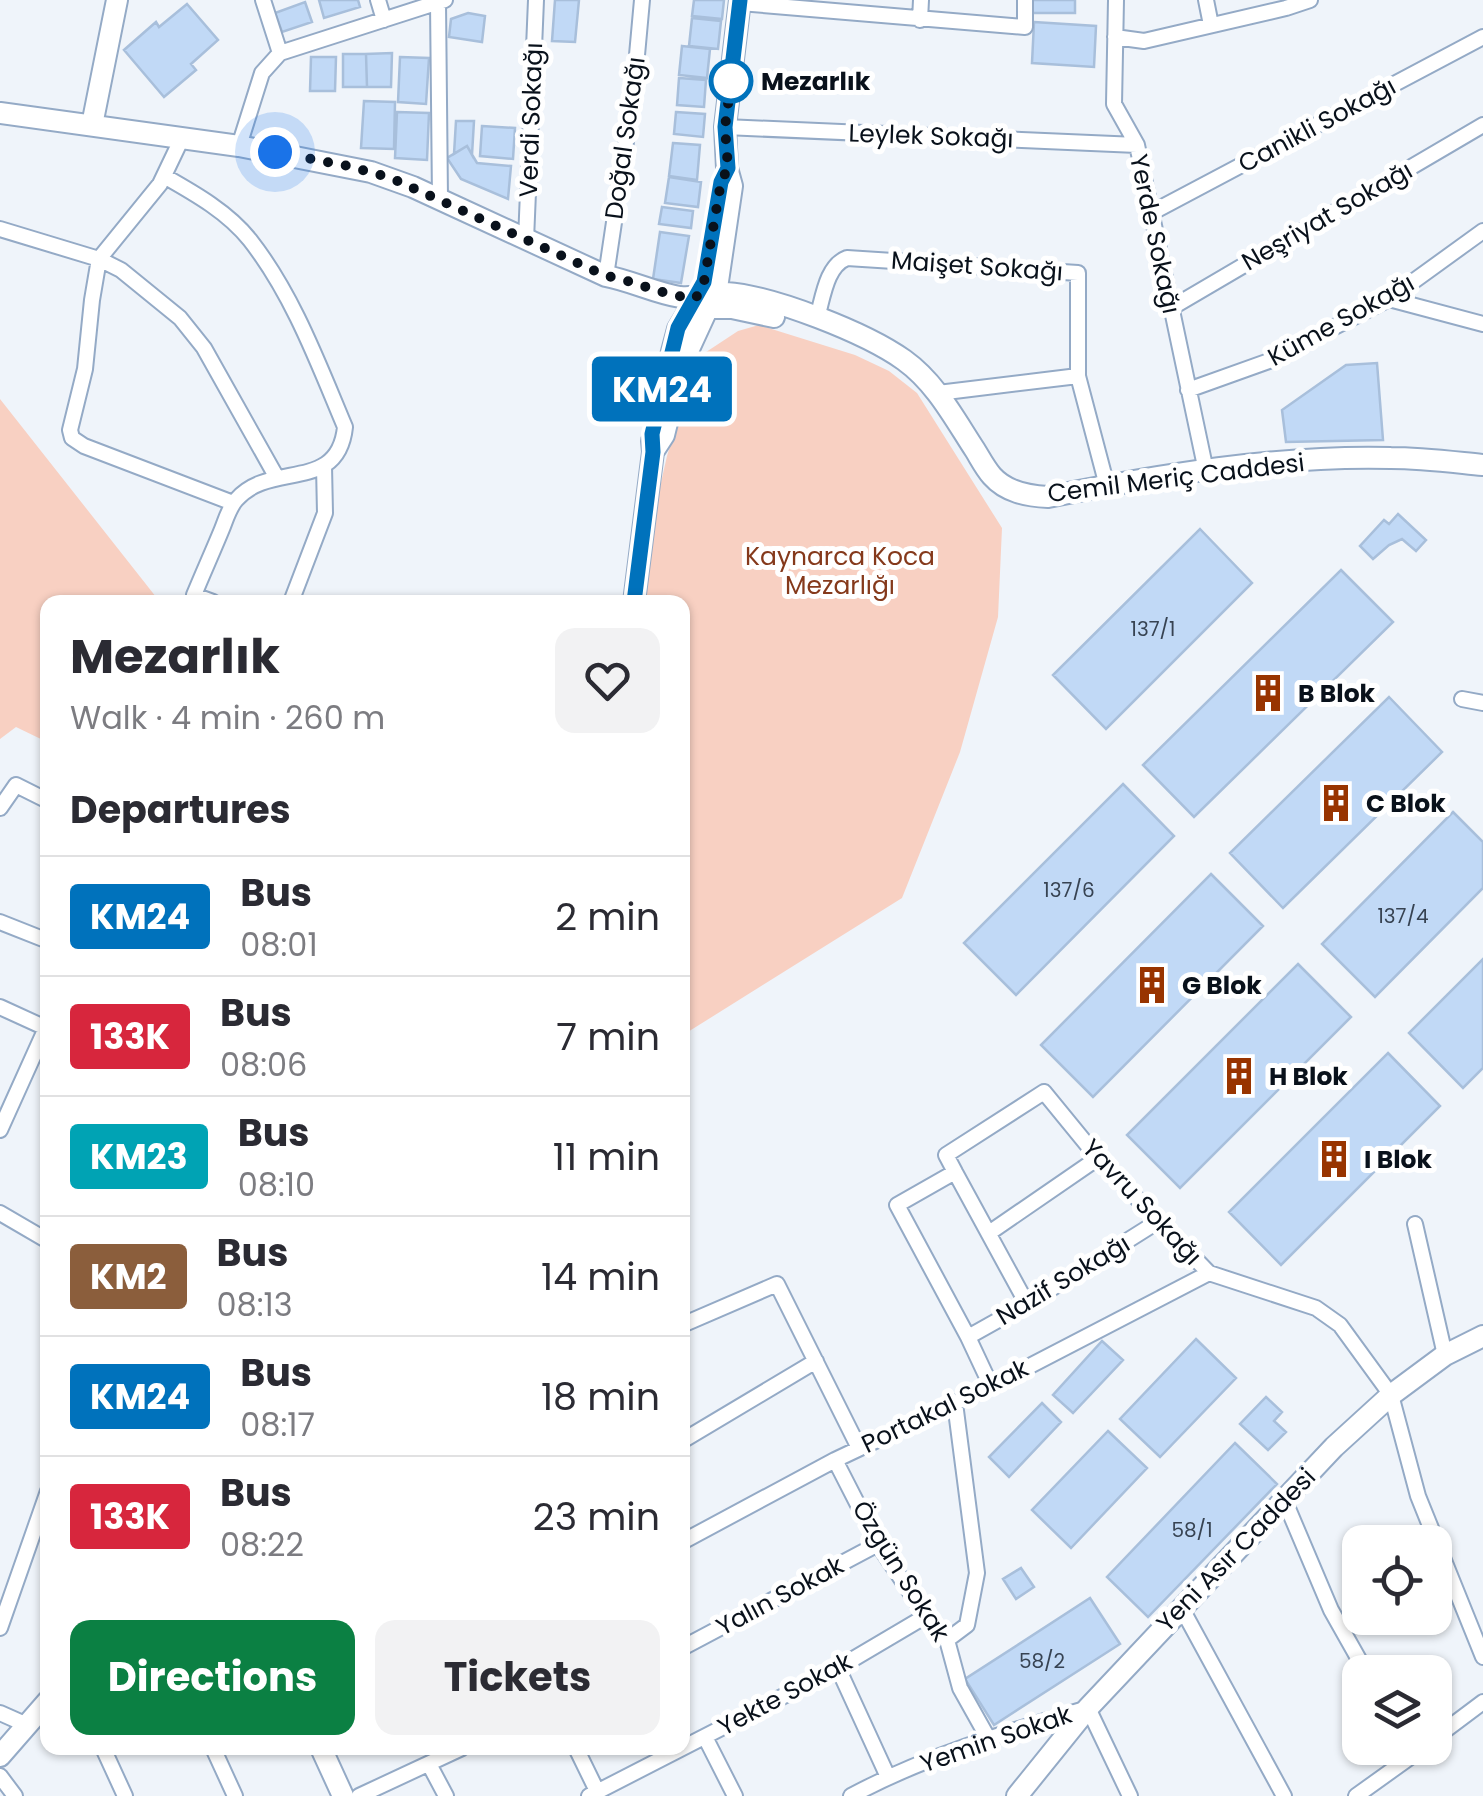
<!DOCTYPE html>
<html lang="en">
<head>
<meta charset="utf-8">
<style>
  body { margin:0; font-family:Poppins,sans-serif; background:#f2f2f3; color:#2b2b33; height:100vh; display:flex; flex-direction:column; font-size:38px; white-space:nowrap }
  * { box-sizing:border-box; margin:0 }
  p { font-size:32px; color:#7c7c81 }
  .icon { flex:none; width:55px; height:55px; fill:none; stroke:currentColor; stroke-width:2; stroke-linecap:round; stroke-linejoin:round }
  .map { position:relative; flex:1; overflow:hidden }
  .drawer { position:absolute; left:40px; top:595px; width:650px; height:1160px; display:flex; flex-direction:column; background:#fff; border-radius:20px; box-shadow:0 2px 8px #0004 }
  .drawer>* { flex:none }
  .badge { padding:0 20px; border-radius:8px; font-size:35px; line-height:65px }
  .fabs { position:absolute; left:1342px; top:1525px; display:grid; gap:20px }
  .fabs a { display:grid; place-items:center; width:110px; height:110px; border-radius:20px; background:#fff; box-shadow:0 2px 8px #0004; font-size:50px }
  .you { position:absolute; width:50px; height:50px; margin:-25px; border:8px solid #fff; border-radius:50%; background:#1a73e8; box-shadow:0 0 0 15px #1a73e833 }
  .map>.badge { position:absolute; translate:-50% -50%; box-shadow:0 0 0 5px #fff }
  h2 { padding:0 30px; font-size:38px; line-height:90px }
  .round { display:grid; place-items:center; flex:none; width:105px; height:105px; border-radius:20px; background:#f2f2f3 }
  .summary { display:flex; align-items:center; justify-content:space-between; height:170px; padding:0 30px }
  h1 { font-size:48px; font-weight:700; line-height:75px }
  .primary-button { display:flex; gap:20px; margin-top:auto; padding:20px 30px }
  .primary-button a { flex:1; height:115px; border-radius:20px; background:#0b8043; color:#fff; font-size:40px; font-weight:700; line-height:115px; text-align:center }
  .primary-button a+a { background:#f2f2f3; color:#2b2b33 }
  ul { padding:0; list-style:none }
  li { display:flex; align-items:center; gap:30px; height:120px; padding:0 30px; border-top:2px solid #e1e1e2 }
  li div { flex:1 }
  li b { display:block; font-size:38px }
  li em { font-style:normal }
  li .badge { min-width:110px; font-weight:700; text-align:center }
  .map>svg:first-child { display:block }
</style>
</head>
<body>
<div class="map">
<svg width="1483" height="1796" viewBox="0 0 1483 1796">
  <rect width="100%" height="100%" fill="#eff4fa"/>
  <path fill="#f8d0c2" d="M 759,325 L 855,355 L 889,371 L 917,393 L 1002,528 L 998,617 L 960,752 L 902,898 L 683,1035 L 682,602 L 641,602 L 648,540 L 667,456 L 697,358 L 738,331 Z
    M 0,399 L 160,602 L 48,602 L 47,742 L 16,727 L 0,739 Z"/>
  <path fill="#c1d9f6" stroke="#a8bfdb" stroke-width="2.5" d="M 319,0 L 358,0 L 360,7 L 324,18 Z
    M 555,0 L 579,0 L 575,42 L 552,41 Z
    M 694,0 L 724,0 L 722,19 L 692,16 Z
    M 1032,0 L 1075,0 L 1075,13 L 1032,13 Z
    M 305,2 L 312,22 L 282,32 L 275,13 Z
    M 187,4 L 218,40 L 191,64 L 196,70 L 164,97 L 124,50 L 156,22 L 159,27 Z
    M 468,13 L 485,16 L 482,42 L 449,37 L 451,19 Z
    M 692,18 L 721,21 L 718,49 L 689,46 Z
    M 1034,22 L 1096,26 L 1094,67 L 1032,63 Z
    M 682,46 L 710,49 L 707,78 L 679,75 Z
    M 392,53 L 391,87 L 367,87 L 366,54 Z
    M 343,54 L 366,54 L 367,87 L 343,87 Z
    M 311,57 L 336,57 L 335,91 L 310,91 Z
    M 400,57 L 429,58 L 426,104 L 398,102 Z
    M 679,78 L 706,80 L 704,107 L 677,105 Z
    M 364,101 L 395,102 L 394,149 L 361,148 Z
    M 397,112 L 429,113 L 427,160 L 395,158 Z
    M 676,112 L 705,114 L 703,137 L 674,134 Z
    M 456,121 L 474,121 L 472,155 L 467,146 L 454,154 Z
    M 482,126 L 515,128 L 513,159 L 480,156 Z
    M 673,143 L 700,145 L 697,180 L 669,176 Z
    M 467,146 L 477,163 L 511,166 L 508,199 L 461,179 L 447,158 Z
    M 669,177 L 701,182 L 698,207 L 665,203 Z
    M 662,207 L 693,211 L 691,228 L 659,224 Z
    M 660,232 L 689,236 L 681,283 L 653,279 Z
    M 1377,363 L 1383,440 L 1286,442 L 1282,410 L 1346,365 Z
    M 1398,514 L 1426,540 L 1416,551 L 1402,539 L 1389,545 L 1373,559 L 1360,546 L 1384,520 L 1389,524 Z
    M 1200,529 L 1252,583 L 1106,729 L 1053,675 Z
    M 1341,570 L 1393,622 L 1194,817 L 1143,765 Z
    M 1389,697 L 1442,752 L 1283,908 L 1230,853 Z
    M 1123,784 L 1174,836 L 1016,995 L 964,943 Z
    M 1453,812 L 1483,842 L 1483,888 L 1375,997 L 1322,944 Z
    M 1211,874 L 1263,926 L 1093,1097 L 1041,1045 Z
    M 1483,959 L 1483,1068 L 1463,1088 L 1409,1033 Z
    M 1298,964 L 1351,1017 L 1180,1188 L 1127,1135 Z
    M 1388,1053 L 1440,1106 L 1281,1265 L 1229,1212 Z
    M 1196,1339 L 1236,1378 L 1160,1457 L 1120,1419 Z
    M 1102,1341 L 1123,1360 L 1073,1413 L 1053,1395 Z
    M 1266,1397 L 1282,1412 L 1274,1421 L 1286,1432 L 1268,1450 L 1240,1424 Z
    M 1042,1403 L 1061,1422 L 1009,1477 L 989,1457 Z
    M 1108,1431 L 1147,1468 L 1071,1548 L 1032,1510 Z
    M 1235,1443 L 1277,1484 L 1148,1617 L 1107,1577 Z
    M 1021,1568 L 1034,1587 L 1016,1599 L 1003,1579 Z
    M 1090,1598 L 1120,1644 L 994,1725 L 965,1679 Z"/>
  <g fill="none" stroke-linecap="round" stroke-linejoin="round">
    <g stroke="#94aac6" stroke-width="18">
      <path id="street" d="M 263,0 L 280,53
        M 378,0 L 384,20
        M 1116,0 L 1114,104 L 1137,145 L 1206,471
        M 1206,0 L 1211,25
        M 438,3 L 440,199
        M 740,3 L 1025,27 L 1025,0
        M 920,20 L 921,0
        M 1115,37 L 1144,41 L 1286,8 L 1310,0
        M 725,127 L 1137,145
        M 181,140 L 160,184 L 99,259 L 92,300 L 85,369 L 70,430 L 72,438 L 84,446 L 233,503
        M 239,146 L 262,73 L 280,53 L 445,0
        M 164,176 C 194,193 228,212 250,240 C 293,295 318,363 345,427 C 338,494 270,460 236,500 C 229,508 226,519 222,529 C 213,551 203,573 194,595 L 213,602
        M 1151,213 L 1483,37
        M 0,229 L 99,259 L 121,270 L 180,318 L 204,348 L 277,478
        M 526,240 L 536,0
        M 606,276 L 634,88 L 642,0
        M 1389,299 L 1483,324
        M 1171,308 L 1483,125
        M 817,318 C 823,298 826,266 847,258 L 1078,273 L 1078,376 L 1107,486
        M 1188,390 L 1283,356 L 1309,340 L 1389,299 L 1483,231
        M 938,393 L 1078,376
        M 291,602 L 325,513 L 324,466
        M 1462,699 L 1483,703
        M 0,808 L 16,785 L 48,801
        M 0,922 L 48,941
        M 0,1007 L 48,1029
        M 0,1130 L 46,1028
        M 955,1172 L 1027,1304
        M 0,1213 L 48,1241
        M 1415,1224 L 1445,1355
        M 989,1233 L 1098,1158
        M 682,1325 L 777,1284 L 859,1448
        M 968,1337 L 1027,1304 L 1157,1222
        M 991,1386 L 968,1337 L 897,1205 L 955,1172 L 946,1155 L 1044,1092 L 1098,1158 L 1209,1273 L 1316,1308 L 1340,1325 L 1391,1395 L 1418,1496 L 1483,1657
        M 682,1441 L 816,1361
        M 835,1460 L 878,1544 L 926,1616 L 947,1640 L 960,1688 L 988,1738
        M 1284,1499 L 1331,1610 L 1366,1672
        M 682,1542 L 835,1460 L 991,1386 L 1209,1273
        M 1181,1607 L 1284,1796
        M 0,1628 L 48,1491
        M 947,1640 L 967,1625 L 977,1573 L 955,1403
        M 682,1648 L 878,1544
        M 838,1668 L 888,1777
        M 0,1713 L 27,1725
        M 705,1737 L 735,1796
        M 1435,1738 L 1483,1702
        M 103,1748 L 125,1796
        M 213,1748 L 235,1796
        M 576,1748 L 597,1791
        M 429,1764 L 446,1796
        M 0,1776 L 15,1796
        M 359,1796 L 462,1748
        M 589,1796 L 838,1668 L 926,1616
        M 851,1796 C 925,1756 1007,1732 1088,1708 L 1130,1796
        M 1356,1796 L 1423,1748"/>
    </g>
    <g stroke="#94aac6" stroke-width="24">
      <path id="secondary" d="M 0,113 L 239,146 L 371,172 L 413,187 L 606,276 C 632,281 655,293 680,297 C 696,299 710,292 726,293 C 773,296 866,333 904,360 C 936,383 954,418 975,450 C 980,458 985,468 992,476 C 1006,492 1027,496 1048,497 C 1159,475 1277,455 1391,458 C 1422,458 1452,462 1483,465
        M 92,125 L 117,0
        M 699,308 L 732,308 L 774,317
        M 661,393 L 678,329 L 701,291
        M 653,452 L 664,435 L 677,382 L 688,351 L 717,288 L 732,186 L 727,168 L 725,127 L 740,0
        M 634,602 L 653,452 L 652,441
        M 321,1748 L 343,1796
        M 0,1756 L 48,1701
        M 1017,1796 L 1088,1708 L 1334,1447 L 1391,1395 L 1445,1355 L 1483,1336"/>
    </g>
    <use href="#street" stroke="#fff" stroke-width="14"/>
    <use href="#secondary" stroke="#fff" stroke-width="20"/>
  </g>
  <g fill="none" stroke-linecap="round" stroke-linejoin="round">
    <g stroke="#fff" stroke-width="22">
      <path id="line" d="M 634,602 L 653,452 L 652,434 L 678,328 L 704,282 L 721,182 L 728,168 L 725,127 L 740,0"/>
    </g>
    <use href="#line" stroke="#0072bc" stroke-width="15"/>
    <path stroke="#09111b" stroke-width="10" stroke-dasharray="0 18" d="M 275,152 L 348,166 L 391,178 L 606,276 C 637,281 665,297 696,298 L 704,282 L 721,182 L 728,168 L 725,127 L 731,81"/>
  </g>
  <defs>
    <g id="building-bare" transform="scale(3)"><path d="M-4-6H4V6H1V3H-1V6H-4ZM-2.5-4.3h1.7v1.8h-1.7ZM.8-4.3h1.7v1.8H.8ZM-2.5-1h1.7V.8h-1.7ZM.8-1h1.7V.8H.8Z" fill="#983400" stroke="#fff" stroke-width="2.5" paint-order="stroke"/></g>
  </defs>
  <g fill-rule="evenodd">
    <use href="#building-bare" x="1268" y="693"/>
    <use href="#building-bare" x="1336" y="803"/>
    <use href="#building-bare" x="1152" y="985"/>
    <use href="#building-bare" x="1239" y="1076"/>
    <use href="#building-bare" x="1334" y="1159"/>
  </g>
  <circle fill="#fff" stroke="#0072bc" stroke-width="5" cx="731" cy="81" r="20"/>
  <g text-anchor="middle" dominant-baseline="central" stroke-width="10" stroke-linejoin="round" paint-order="stroke">
    <g font-size="20" fill="#374352">
      <text x="1153" y="629">137/1</text>
      <text x="1069" y="890">137/6</text>
      <text x="1403" y="916">137/4</text>
      <text x="1192" y="1530">58/1</text>
      <text x="1042" y="1661">58/2</text>
    </g>
    <g font-size="25" font-weight="bold" fill="#09111b" stroke="#fff" text-anchor="start">
      <text x="761" y="81">Mezarlık</text>
    </g>
    <g font-size="25" fill="#09111b" stroke="#fff">
      <text transform="translate(531 120) rotate(-88)">Verdi Sokağı</text>
      <text transform="translate(1317 125) rotate(-28)">Canikli Sokağı</text>
      <text transform="translate(931 136) rotate(2)">Leylek Sokağı</text>
      <text transform="translate(625 138) rotate(-82)">Doğal Sokağı</text>
      <text transform="translate(1327 216) rotate(-30)">Neşriyat Sokağı</text>
      <text transform="translate(1155 234) rotate(78)">Yerde Sokağı</text>
      <text transform="translate(977 266) rotate(4)">Maişet Sokağı</text>
      <text transform="translate(1341 320) rotate(-29)">Küme Sokağı</text>
      <text transform="translate(1176 478) rotate(-7)">Cemil Meriç Caddesi</text>
      <text transform="translate(1142 1202) rotate(47)">Yavru Sokağı</text>
      <text transform="translate(1063 1280) rotate(-31)">Nazif Sokağı</text>
      <text transform="translate(945 1406) rotate(-26)">Portakal Sokak</text>
      <text transform="translate(1236 1550) rotate(-46)">Yeni Asır Caddesi</text>
      <text transform="translate(901 1571) rotate(58)">Özgün Sokak</text>
      <text transform="translate(780 1596) rotate(-28)">Yalın Sokak</text>
      <text transform="translate(785 1694) rotate(-28)">Yekte Sokak</text>
      <text transform="translate(996 1739) rotate(-19)">Yemin Sokak</text>
    </g>
    <g font-size="25" fill="#85391b" stroke="#fff">
      <text x="840" y="556">Kaynarca Koca<tspan x="840" dy="29">Mezarlığı</tspan></text>
    </g>
    <g font-size="25" font-weight="bold" fill="#09111b" stroke="#fff" text-anchor="start">
      <text x="1298" y="693">B Blok</text>
      <text x="1366" y="803">C Blok</text>
      <text x="1182" y="985">G Blok</text>
      <text x="1269" y="1076">H Blok</text>
      <text x="1364" y="1159">I Blok</text>
    </g>
  </g>
</svg>
<div class="fabs">
<a><svg class="icon" aria-label="locate" viewBox="0 0 24 24"><circle cx="12" cy="12" r="6"/><path d="M12 2v4M12 18v4M2 12h4M18 12h4"/></svg></a>
<a><svg class="icon" aria-label="layers" viewBox="0 0 24 24"><path d="M12 4l9 5-9 5-9-5zM3 14l9 5 9-5"/></svg></a>
</div>
<div class="you" style="left:275px;top:152px"></div>
<b class="badge" style="left:662px;top:389px;background:#0072bc;color:#fff">KM24</b>
<section class="drawer">
<div class="summary"><div><h1>Mezarlık</h1><p>Walk · 4 min · 260 m</p></div><a class="round"><svg class="icon" aria-label="heart" viewBox="0 0 24 24"><path d="M12 20l-8-8c-3-5 5-10 8-4 3-6 11-1 8 4z"/></svg></a></div>
<h2>Departures</h2>
<ul>
<li><span class="badge" style="background:#0072bc;color:#fff">KM24</span><div><b>Bus</b><p>08:01</p></div><em>2 min</em></li>
<li><span class="badge" style="background:#d7263d;color:#fff">133K</span><div><b>Bus</b><p>08:06</p></div><em>7 min</em></li>
<li><span class="badge" style="background:#00a3b4;color:#fff">KM23</span><div><b>Bus</b><p>08:10</p></div><em>11 min</em></li>
<li><span class="badge" style="background:#8b5e3c;color:#fff">KM2</span><div><b>Bus</b><p>08:13</p></div><em>14 min</em></li>
<li><span class="badge" style="background:#0072bc;color:#fff">KM24</span><div><b>Bus</b><p>08:17</p></div><em>18 min</em></li>
<li><span class="badge" style="background:#d7263d;color:#fff">133K</span><div><b>Bus</b><p>08:22</p></div><em>23 min</em></li>
</ul>
<div class="primary-button"><a>Directions</a><a>Tickets</a></div>
</section>
</div>
</body>
</html>
